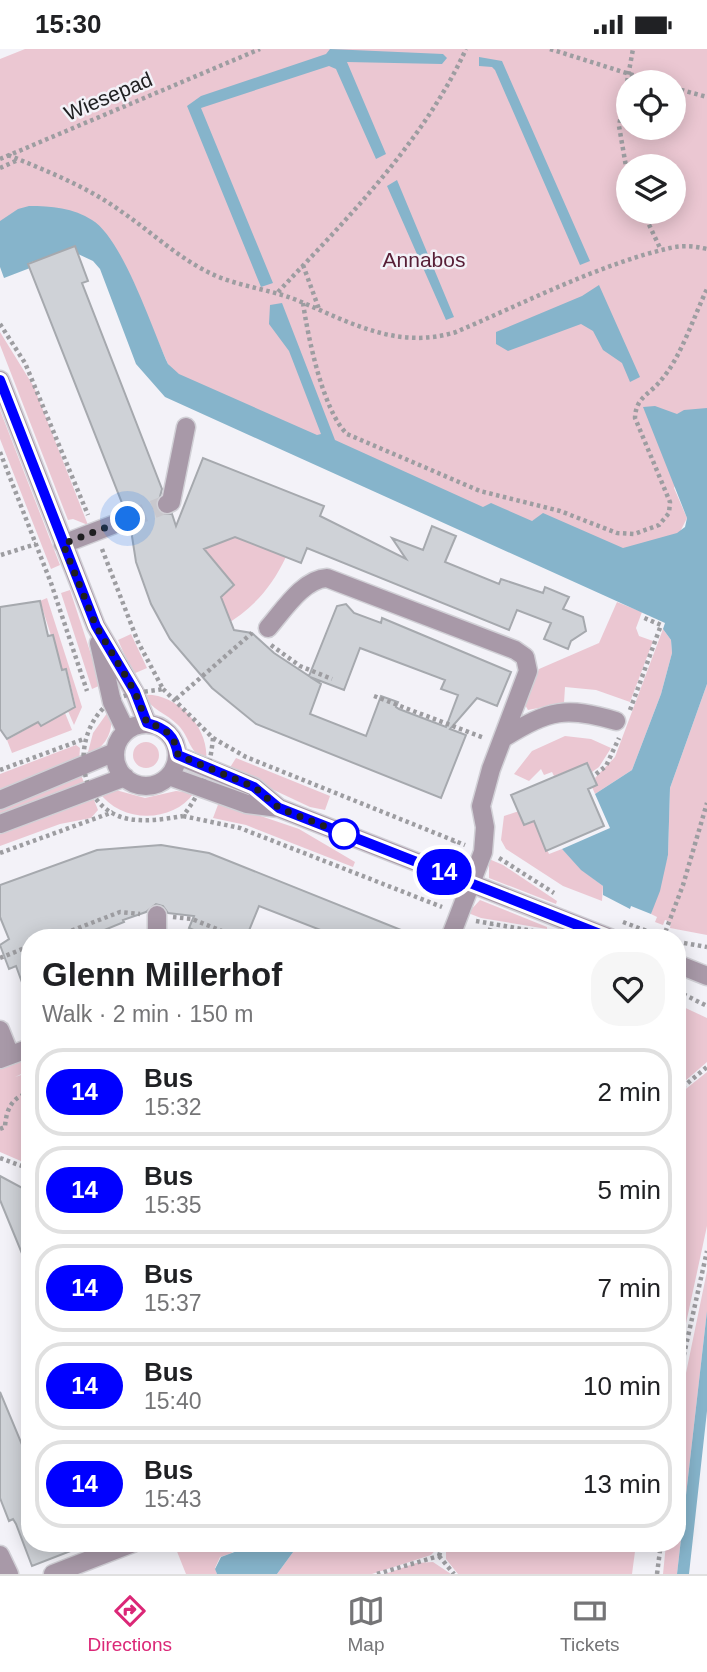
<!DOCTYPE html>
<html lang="en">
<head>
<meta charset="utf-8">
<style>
  body { margin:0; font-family:Arial,sans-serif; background:#f6f6f6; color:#202124; height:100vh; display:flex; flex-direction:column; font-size:26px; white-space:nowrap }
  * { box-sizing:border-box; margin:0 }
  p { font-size:23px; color:#757577 }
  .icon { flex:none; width:38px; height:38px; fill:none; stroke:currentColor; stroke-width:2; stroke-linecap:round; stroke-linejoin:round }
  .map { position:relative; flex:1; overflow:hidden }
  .details { position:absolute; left:21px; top:880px; width:665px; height:623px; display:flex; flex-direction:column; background:#fff; border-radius:28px; box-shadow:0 4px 18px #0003 }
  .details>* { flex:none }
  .badge { padding:0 14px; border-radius:23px; font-size:24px; line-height:46px }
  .controls { position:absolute; left:616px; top:21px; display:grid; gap:14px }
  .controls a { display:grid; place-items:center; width:70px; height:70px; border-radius:50%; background:#fff; box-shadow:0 4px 18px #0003; font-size:35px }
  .you { position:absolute; width:35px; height:35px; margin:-18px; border:5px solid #fff; border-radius:50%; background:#1a73e8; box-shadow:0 0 0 10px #1a73e833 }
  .map>.badge { position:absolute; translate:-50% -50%; box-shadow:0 0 0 4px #fff }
  .round { display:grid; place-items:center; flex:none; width:74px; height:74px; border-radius:28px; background:#f6f6f6 }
  .overview { display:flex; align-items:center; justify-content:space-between; height:119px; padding:0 21px }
  h1 { font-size:33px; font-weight:700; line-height:52px }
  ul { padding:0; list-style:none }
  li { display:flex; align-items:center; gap:21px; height:88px; margin:0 14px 10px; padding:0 7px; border:4px solid #e0e0e0; border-radius:28px }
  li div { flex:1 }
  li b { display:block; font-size:26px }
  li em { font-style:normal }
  li .badge { min-width:77px; font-weight:700; text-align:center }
  .status { display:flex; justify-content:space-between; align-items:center; height:49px; padding:0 35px; background:#fff; direction:ltr }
  .status svg { height:19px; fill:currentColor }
  .tabs { display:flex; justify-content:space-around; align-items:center; height:98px; border-top:2px solid #e0e0e0; background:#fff; font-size:19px; color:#757577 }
  .tabs a { display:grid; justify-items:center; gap:4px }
  .tabs .current { color:#db2777 }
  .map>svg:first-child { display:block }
</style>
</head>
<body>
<div class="status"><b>15:30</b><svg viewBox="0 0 49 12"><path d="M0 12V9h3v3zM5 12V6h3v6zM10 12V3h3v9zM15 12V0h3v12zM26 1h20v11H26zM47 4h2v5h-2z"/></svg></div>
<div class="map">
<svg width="707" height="1525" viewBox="0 0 707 1525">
  <rect width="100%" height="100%" fill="#f3f2f8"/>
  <path fill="#ebc7d2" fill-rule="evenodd" d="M 25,0 L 707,0 L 707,366 L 674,439 L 687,469 L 676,491 L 623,500 L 538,469 L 532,472 L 499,471 L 181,331 L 168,315 L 125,218 L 0,179 L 0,10 ZM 628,33 L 674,33 L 674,79 L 628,79 ZM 628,117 L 674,117 L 674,163 L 628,163 Z
    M 0,283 L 34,338 L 88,476 L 73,470 L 68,471 L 0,296 Z
    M 0,361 L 60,516 L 51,520 L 0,390 Z
    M 235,487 L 286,508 C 271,539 253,560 223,577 L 219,548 L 234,537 L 224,524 L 188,507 Z
    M 70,541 L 101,636 L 92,640 L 61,544 Z
    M 47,549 L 82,658 L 74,676 L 68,662 L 76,658 L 67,621 L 62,621 L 40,552 Z
    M 617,553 L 642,563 L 636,579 L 639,587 L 653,592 L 630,653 L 596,641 L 565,638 L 564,654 L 528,661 L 525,656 L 539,620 L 599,594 Z
    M 663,580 L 671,591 L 672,604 L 661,645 L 632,721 L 595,745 L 592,738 L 597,736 L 595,729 L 615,708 Z
    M 131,585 L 147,619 L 133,625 L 118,591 Z
    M 707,635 L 707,886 L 670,879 L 671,873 L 665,871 L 663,876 L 655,873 L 657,868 L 651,865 L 668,806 L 670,739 Z
    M 143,646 C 176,643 210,679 206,711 C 189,704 190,688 178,676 C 166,664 152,661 143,646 Z
    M 110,660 C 115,681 107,697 87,707 L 93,684 Z
    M 65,664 L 72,681 L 12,704 L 7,691 L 39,673 L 42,677 Z
    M 565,687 L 591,690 L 611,699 L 599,718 L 592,723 L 588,714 L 554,727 L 552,723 L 544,726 L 541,720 L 529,732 L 514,725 L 532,702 Z
    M133 706a13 13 0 1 1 26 0a13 13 0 1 1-26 0Z
    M 76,696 L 80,699 L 79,712 L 0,743 L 0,725 Z
    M 236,709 L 330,747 L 325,761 L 310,758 L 229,720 Z
    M 81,726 L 85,736 L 0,769 L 0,758 Z
    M 112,740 L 145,749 L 176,742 L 194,744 C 172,775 120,774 99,743 Z
    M 92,746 L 98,761 L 91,769 L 60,775 L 0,797 L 0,782 Z
    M 219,753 L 299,780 L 355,813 L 353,818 L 246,776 L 213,769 Z
    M 519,762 L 534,771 L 549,805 L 562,800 L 581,820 L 603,837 L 602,852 L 563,837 L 506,800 L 501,791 L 504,767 Z
    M 489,810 L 503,816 L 557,852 L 556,855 L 489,829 Z
    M 480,851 L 547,878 L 547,880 L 481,869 L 468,864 Z
    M 677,955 L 707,969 L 707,1013 L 677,1039 Z
    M 30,1008 L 30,1021 L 15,1028 L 30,1023 L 30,1116 L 0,1103 L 0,1019 Z
    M 707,1023 L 707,1177 L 677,1316 L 677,1047 Z
    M 707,1222 L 707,1262 L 677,1525 L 663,1525 L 666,1495 L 677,1494 L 680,1370 L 686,1324 Z
    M 174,1495 L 228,1495 L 232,1504 L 220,1508 L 215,1519 L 217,1525 L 186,1525 Z
    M 299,1495 L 441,1495 L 431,1506 L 372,1525 L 277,1525 Z
    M 446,1495 L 446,1494 L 636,1495 L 632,1525 L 458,1525 L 446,1510 Z
    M 433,1513 L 451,1525 L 385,1525 L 416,1514 Z"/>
  <path fill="#86b4cb" d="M 330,0 L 443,5 L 447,9 L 442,15 L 347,13 L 386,105 L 376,110 L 336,20 L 329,17 L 201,59 L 273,234 L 261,238 L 187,57 L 201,47 L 326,5 Z
    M 479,8 L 502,12 L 590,212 L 580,216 L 495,21 L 492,18 L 479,17 Z
    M 397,131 L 454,268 L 446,271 L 387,137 Z
    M 29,157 C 51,157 74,159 92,171 C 123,190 152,280 168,315 L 179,325 L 317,386 L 321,385 L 289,302 L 269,275 L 270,256 L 282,254 L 335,391 L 483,458 L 491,454 L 532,472 L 543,464 L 623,499 L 677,484 L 685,478 L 687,469 L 643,358 L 655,357 L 677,365 L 684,361 L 707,359 L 707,635 L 670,739 L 668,806 L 660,842 L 651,865 L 631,857 L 630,860 L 603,846 L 603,837 L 581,821 L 562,800 L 610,779 L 595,745 L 632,721 L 661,645 L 672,604 L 671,591 L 663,580 L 665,574 L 165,348 L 136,315 L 100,220 L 93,212 L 78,205 L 75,198 L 29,214 L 30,219 L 4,229 L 0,218 L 0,172 L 18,160 Z
    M 599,236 L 640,328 L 630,333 L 622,314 L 603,301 L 593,282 L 581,275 L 508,302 L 496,295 L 496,283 L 582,247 Z
    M 707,1262 L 707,1362 L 689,1525 L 677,1525 Z
    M 256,1495 L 299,1495 L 277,1525 L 217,1525 L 215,1520 L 221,1508 Z"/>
  <path fill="#cfd2d7" stroke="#a6a9ae" stroke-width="2" fill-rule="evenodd" d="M 75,197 L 88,232 L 82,234 L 162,440 L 157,459 L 161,465 L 172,465 L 176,477 L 203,409 L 324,457 L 320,467 L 406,510 L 392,489 L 423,501 L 432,477 L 456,487 L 445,513 L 499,535 L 501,530 L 543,544 L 545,538 L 569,548 L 563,560 L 583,568 L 586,582 L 571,592 L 568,600 L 544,590 L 551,574 L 517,561 L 509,581 L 307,499 L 301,514 L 235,488 L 204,500 L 234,536 L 221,548 L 234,581 L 252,584 L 274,604 L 309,627 L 337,557 L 346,555 L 354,564 L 381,574 L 382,569 L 511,623 L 497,657 L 477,649 L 450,680 L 466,686 L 441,749 L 256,675 L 212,639 L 170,590 L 151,555 L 136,513 L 131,481 L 137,477 L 139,467 L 135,461 L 124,459 L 28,215 ZM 360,599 L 445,631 L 441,640 L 458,646 L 446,678 L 399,660 L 396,658 L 398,653 L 381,647 L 366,687 L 310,665 L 321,635 L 310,628 L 344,641 Z
    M 40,552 L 48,587 L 53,586 L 62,621 L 66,620 L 75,658 L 41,677 L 38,673 L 7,690 L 0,680 L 0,558 Z
    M 587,714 L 597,736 L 588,740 L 604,777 L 546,802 L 534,772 L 524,776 L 511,746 Z
    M 161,796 L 209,804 L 421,889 L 341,889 L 259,857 L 246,889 L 212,889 L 189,879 L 194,867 L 168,864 L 163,857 L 156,855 L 146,863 L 123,871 L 124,873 L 85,889 L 30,889 L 28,950 L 16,917 L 9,920 L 0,896 L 9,890 L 0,868 L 0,836 L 97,801 Z
    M 0,1127 L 30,1143 L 30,1224 L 0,1151 Z
    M 0,1343 L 25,1403 L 30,1401 L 30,1494 L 86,1496 L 32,1517 L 16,1475 L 13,1470 L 9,1472 L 0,1449 Z"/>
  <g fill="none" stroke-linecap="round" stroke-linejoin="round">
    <path stroke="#c9c8cd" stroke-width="18" stroke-dasharray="18 9" stroke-linecap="butt" d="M 128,470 L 167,455"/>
    <g stroke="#d1d0d6" stroke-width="21">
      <path id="minor" d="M 0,331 L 96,577 L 135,644 L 147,674
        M 167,455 L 171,453 L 186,378
        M 63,495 L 128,470
        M 268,579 C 283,562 303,530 327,529 L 515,601 L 525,608 L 528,622 L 491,720 L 481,757 L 485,778 L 483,803 L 450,889
        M 99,594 L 112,653 L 126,682
        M115 706a31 31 0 1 1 62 0a31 31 0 1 1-62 0Z
        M 505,688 C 549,661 566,657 616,672
        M 178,707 L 254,738 L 279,759
        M 169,727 L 247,755 L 279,759 L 610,889
        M 0,751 L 115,703
        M 0,775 L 125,728
        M 157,889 L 157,866
        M 677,915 L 707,927
        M 0,981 L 10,1006
        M 0,1010 L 30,999
        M 0,1506 L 9,1525
        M 53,1525 L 133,1494"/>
    </g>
    <path stroke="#9d9da1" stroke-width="4.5" stroke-dasharray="3.5 3.5" stroke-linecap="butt" d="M 550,0 L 655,33
      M 674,39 L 707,48
      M 8,106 C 47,122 88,138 122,163 C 150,182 174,205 204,221 C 235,238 268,239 299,252 C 351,274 398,301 456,283 C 522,255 600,215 670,199 C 683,196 694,197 707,200
      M 0,110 L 260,0
      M 0,119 L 18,111
      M 628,129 L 619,77 L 633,0
      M 643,163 L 661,201
      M 303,216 L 319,260
      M 278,243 C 347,170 424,92 466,0
      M 303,254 C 308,288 323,362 347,385 L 480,442 L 560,462 L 617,484 L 634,485 L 659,476 L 669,464 L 670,453 L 635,369 C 636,347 650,346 662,330 C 681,308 694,267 707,240
      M 0,275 L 25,314 L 88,466
      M 0,403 L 51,534 L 87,642
      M 102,500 L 138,593 L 163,640
      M 1,506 L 36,495
      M 271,596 L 300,617 L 332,630
      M 163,640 L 213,689 C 210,721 202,742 183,767 C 166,770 146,773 129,770 C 74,760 70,681 111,653 C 127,643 146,643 163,640 Z
      M 374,647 L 484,689
      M 176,650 L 252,584
      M 630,661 L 661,576 L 642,568
      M 213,689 L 246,708 L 465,796
      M 0,721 L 84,690
      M 596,725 L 606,717 L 619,689
      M 183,767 L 240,779 L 442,858
      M 0,804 L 113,763
      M 448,807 L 454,792
      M 499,809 L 554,844
      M 173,868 L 192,870 L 239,889
      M 476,872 L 533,882
      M 623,873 L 665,889
      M 52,889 L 120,863 L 140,865
      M 487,889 L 492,875
      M 663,889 L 683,836 L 707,754
      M 684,894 L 707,898
      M 0,909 L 30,897
      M 677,942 L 707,957
      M 677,1043 L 707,1018
      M 0,1080 L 5,1078 C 6,1061 12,1047 30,1044
      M 0,1109 L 30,1120
      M 677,1355 L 681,1319 L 707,1202
      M 439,1507 L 454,1525
      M 439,1507 L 443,1494
      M 377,1525 L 439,1507
      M 657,1525 L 661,1494"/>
    <use href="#minor" stroke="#a899a8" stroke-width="18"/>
  </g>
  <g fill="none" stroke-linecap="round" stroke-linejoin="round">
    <g stroke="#fff" stroke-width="16">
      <path id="line" d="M 0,331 L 96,577 L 135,643 L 147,674 C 166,679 175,687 178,706 L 254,738 L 279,759 L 610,889"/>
    </g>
    <use href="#line" stroke="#00f" stroke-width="10"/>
    <path stroke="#1f1f21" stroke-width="7" stroke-dasharray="0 12.6" d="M 128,470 L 63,495 L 96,577 L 135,643 L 147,674 C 166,679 175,687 178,706 L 254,738 L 279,759 L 344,785"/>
  </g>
  <circle fill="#fff" stroke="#00f" stroke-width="3.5" cx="344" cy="785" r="14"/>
  <g text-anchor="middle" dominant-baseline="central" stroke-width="5" stroke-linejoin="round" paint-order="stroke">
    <g font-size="21" fill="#1f1f21" stroke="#f3f2f8">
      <text transform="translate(108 47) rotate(-23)">Wiesepad</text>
    </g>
    <g font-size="21" fill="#571e36" stroke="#f3f2f8">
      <text x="424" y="210">Annabos</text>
    </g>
  </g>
</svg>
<div class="controls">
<a><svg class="icon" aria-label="locate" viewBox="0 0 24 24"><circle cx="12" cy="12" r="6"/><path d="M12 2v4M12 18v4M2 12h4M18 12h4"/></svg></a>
<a><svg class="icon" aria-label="layers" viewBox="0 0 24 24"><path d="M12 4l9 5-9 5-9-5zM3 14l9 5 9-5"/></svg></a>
</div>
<div class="you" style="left:128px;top:470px"></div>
<b class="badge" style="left:444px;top:823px;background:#00f;color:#fff">14</b>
<section class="details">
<div class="overview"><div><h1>Glenn Millerhof</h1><p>Walk · 2 min · 150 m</p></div><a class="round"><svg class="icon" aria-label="heart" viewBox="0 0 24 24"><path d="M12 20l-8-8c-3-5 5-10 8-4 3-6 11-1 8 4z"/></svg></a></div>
<ul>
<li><span class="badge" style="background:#00f;color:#fff">14</span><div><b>Bus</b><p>15:32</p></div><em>2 min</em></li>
<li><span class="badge" style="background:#00f;color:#fff">14</span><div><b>Bus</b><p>15:35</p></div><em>5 min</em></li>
<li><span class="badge" style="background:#00f;color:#fff">14</span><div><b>Bus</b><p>15:37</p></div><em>7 min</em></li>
<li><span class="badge" style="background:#00f;color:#fff">14</span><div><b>Bus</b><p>15:40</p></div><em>10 min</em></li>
<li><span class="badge" style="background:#00f;color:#fff">14</span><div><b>Bus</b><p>15:43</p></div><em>13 min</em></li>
</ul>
</section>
</div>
<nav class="tabs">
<a class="current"><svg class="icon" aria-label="directions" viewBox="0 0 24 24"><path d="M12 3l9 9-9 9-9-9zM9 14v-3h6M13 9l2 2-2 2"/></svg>Directions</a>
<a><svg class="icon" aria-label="map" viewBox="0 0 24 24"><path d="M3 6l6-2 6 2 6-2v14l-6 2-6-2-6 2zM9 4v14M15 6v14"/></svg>Map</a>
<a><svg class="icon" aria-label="tickets" viewBox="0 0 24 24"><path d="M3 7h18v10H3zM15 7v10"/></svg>Tickets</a>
</nav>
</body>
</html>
